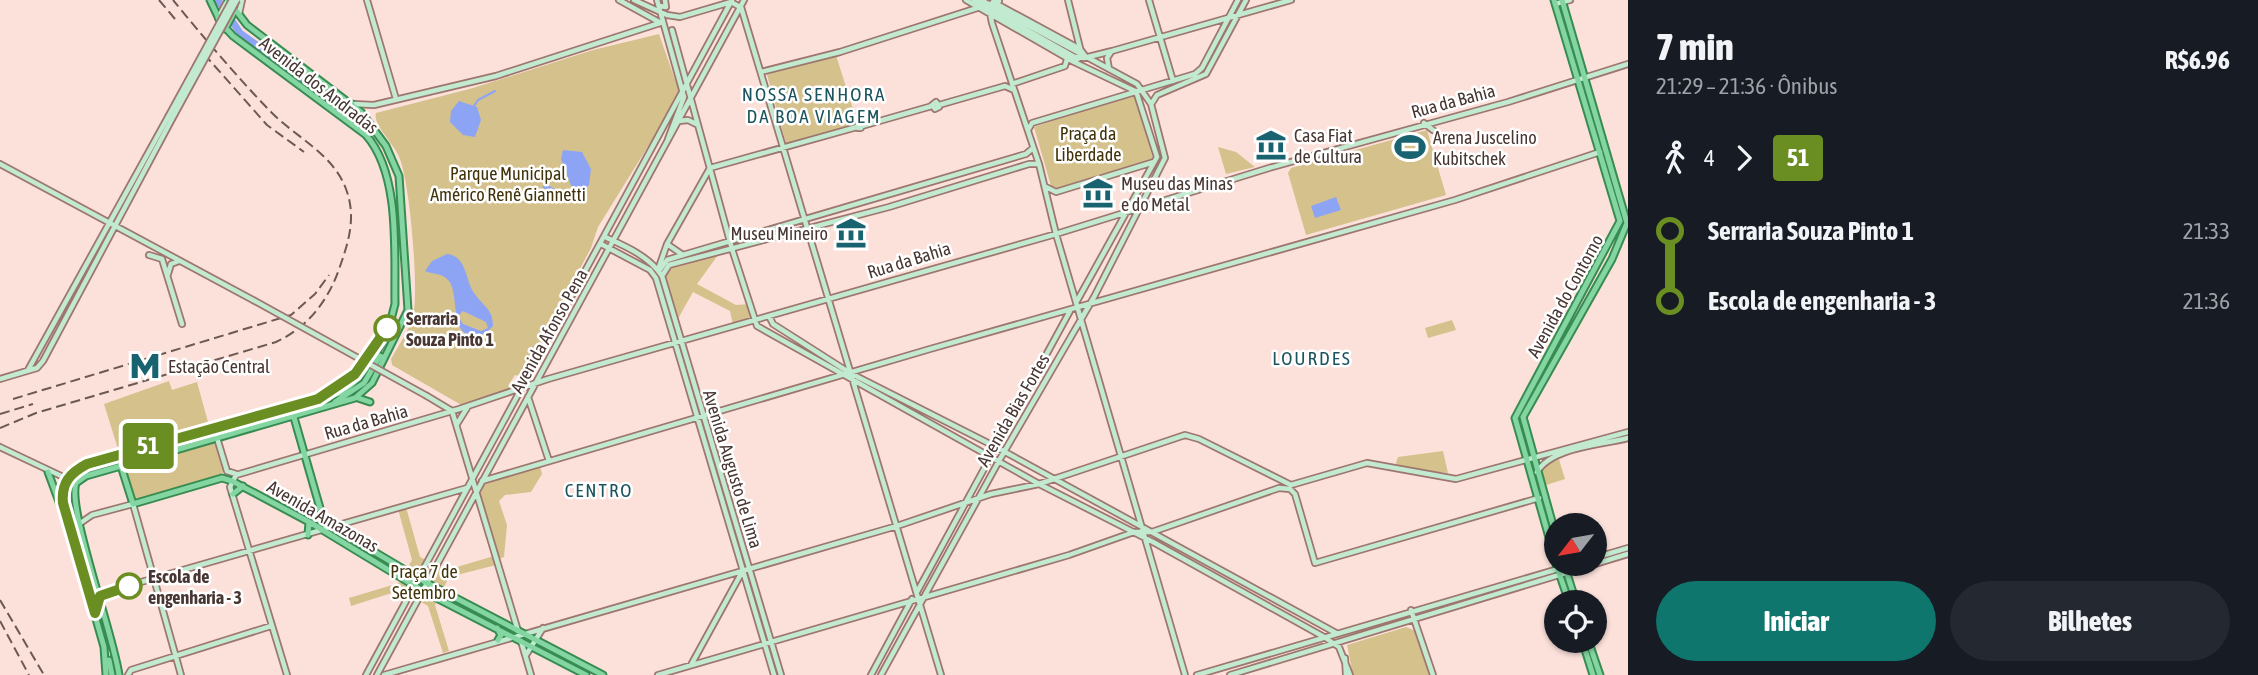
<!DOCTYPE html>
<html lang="pt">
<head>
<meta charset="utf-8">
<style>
  body { margin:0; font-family:"Asap Condensed",sans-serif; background:#242831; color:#f1f3f6; height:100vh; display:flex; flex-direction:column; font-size:26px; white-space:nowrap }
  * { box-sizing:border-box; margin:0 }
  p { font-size:23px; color:#9ea1a6 }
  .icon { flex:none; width:38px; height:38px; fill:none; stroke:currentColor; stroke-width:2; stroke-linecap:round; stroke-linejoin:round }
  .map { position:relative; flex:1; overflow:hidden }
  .drawer { display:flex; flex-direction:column; background:#171b24; width:630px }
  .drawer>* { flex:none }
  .badge { padding:0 14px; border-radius:5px; font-size:24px; line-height:46px }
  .needle { width:46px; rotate:239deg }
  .buttons { position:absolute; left:1544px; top:513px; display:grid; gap:14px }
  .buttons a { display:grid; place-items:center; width:63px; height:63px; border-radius:50%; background:#171b24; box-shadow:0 2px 5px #0004; font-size:35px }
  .map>.badge { position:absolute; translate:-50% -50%; box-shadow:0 0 0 4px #fff }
  .legs { display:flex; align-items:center; gap:10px; height:77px; padding:0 28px; font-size:23px }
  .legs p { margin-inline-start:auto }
  .summary { display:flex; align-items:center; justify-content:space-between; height:119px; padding:0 28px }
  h1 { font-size:38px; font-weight:800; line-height:52px }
  .button { display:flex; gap:14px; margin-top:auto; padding:14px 28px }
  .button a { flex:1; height:80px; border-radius:42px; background:#0f766e; color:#fff; font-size:28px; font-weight:800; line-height:80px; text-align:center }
  .button a+a { background:#242831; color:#f1f3f6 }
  ul { padding:0 28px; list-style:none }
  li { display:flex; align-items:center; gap:24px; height:70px; font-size:26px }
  li i { display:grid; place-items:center; width:10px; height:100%; margin:0 9px; background:currentColor }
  li i::after { content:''; width:18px; height:18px; margin:-9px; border:5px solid; border-radius:50%; background:#171b24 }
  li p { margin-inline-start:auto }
  li:first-child i { background:linear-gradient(#0000 50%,currentColor 0) }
  li:last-child i { background:linear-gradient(currentColor 50%,#0000 0) }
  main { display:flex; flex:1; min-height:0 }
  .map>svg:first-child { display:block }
</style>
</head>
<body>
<main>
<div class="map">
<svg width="1628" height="675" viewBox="0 0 1628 675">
  <rect width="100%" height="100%" fill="#fce1db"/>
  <path fill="#d5c18b" d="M 659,34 L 679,91 L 678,98 L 598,227 L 591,248 L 522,377 L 515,375 L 508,386 L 511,390 L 463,406 L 392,365 L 391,359 C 400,343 411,328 414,310 C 418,281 410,186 400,159 C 396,146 372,124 376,113 L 473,88 L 593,50 Z
    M 835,52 L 858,125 L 787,147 L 766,71 Z
    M 1132,95 L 1137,100 L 1153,159 L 1057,188 L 1051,186 L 1034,127 Z
    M 1427,130 L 1446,195 L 1306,235 L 1288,173 L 1291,168 Z
    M 1218,147 L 1236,152 L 1255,167 L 1226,174 Z
    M 721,251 L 697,284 L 736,305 L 750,304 L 755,319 L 733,325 L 730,311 L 693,292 L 675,324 L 662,276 L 665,267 Z
    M 1452,320 L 1456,330 L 1428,338 L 1425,328 Z
    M 169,381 L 172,390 L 197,382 L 208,422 L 118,449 L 104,404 Z
    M 215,443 L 223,471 L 221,476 L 137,499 L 133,497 L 125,469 Z
    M 1443,451 L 1448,473 L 1399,469 L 1396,463 L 1398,457 Z
    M 1558,456 L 1565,479 L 1543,486 C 1537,470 1545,464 1558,456 Z
    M 540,466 L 542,474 L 531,492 L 505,495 L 499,501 L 507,525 L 504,557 L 497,560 L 477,492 L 481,483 Z
    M 406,507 L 420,557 L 447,570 L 494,556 L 496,565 L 449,577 L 435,605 L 449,651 L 443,653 L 428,606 L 401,590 L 351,606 L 349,598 L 399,583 L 412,560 L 398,509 Z
    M 1406,627 L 1416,631 L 1429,675 L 1353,675 L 1347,645 Z"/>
  <path fill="#8da4f5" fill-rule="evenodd" d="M 459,101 L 477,107 L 481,120 L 475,137 L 463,135 L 450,122 L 451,111 Z
    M 563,150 L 582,152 L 591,169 L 589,185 L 573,199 L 559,198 L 542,187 L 545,184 L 563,193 L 573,191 L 561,159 Z
    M 1336,197 L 1341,210 L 1315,218 L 1311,206 Z
    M 447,254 C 467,256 465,280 474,293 C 483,306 493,309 493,326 L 486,333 C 446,347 461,296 449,281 C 442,272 433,275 425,271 L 432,261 ZM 463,311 L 486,322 L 488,328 L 481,331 L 463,324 L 458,316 Z"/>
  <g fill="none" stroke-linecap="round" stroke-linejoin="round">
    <path stroke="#8da4f5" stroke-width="2" d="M 474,106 L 478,100 L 495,91"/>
    <path stroke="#8da4f5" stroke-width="7" d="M 218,0 L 240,33 L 346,110"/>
    <g stroke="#9e766f" stroke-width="8">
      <path id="secondary" d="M 367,0 L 396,99
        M 619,0 L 659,22
        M 634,0 L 667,15 L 680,17 L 731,2 L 740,7
        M 657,0 L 684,97 L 668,139
        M 966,0 L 1074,62 L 1135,91
        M 974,0 L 1078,59
        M 1068,0 L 1080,48
        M 1149,0 L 1173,81
        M 993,2 L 989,8 L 992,23 L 1039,164 L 1056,234 L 1185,675
        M 995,3 L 1080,49 L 1086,57
        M 1555,4 L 1570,0
        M 660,6 L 666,7 L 665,0
        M 741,7 L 941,675
        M 239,14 L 242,0
        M 218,18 L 228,0
        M 672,30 L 732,249 L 757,326 L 1039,484 L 1153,542 L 1324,637 L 1339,647 L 1350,675
        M 1076,57 L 1084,58 L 1112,51 L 1291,0
        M 1109,69 L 1107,58 L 1111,52
        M 761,72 L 840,52 L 999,1
        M 1012,84 L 1065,66 L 1067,59
        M 936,102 L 939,107 L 935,109 L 932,105 Z
        M 1152,103 L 1157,95 L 1206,74 L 1246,0
        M 353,104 L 374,105 L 496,76 L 660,23
        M 939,105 L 1005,86 L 1014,90
        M 679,121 L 688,120 L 696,124
        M 1424,123 L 1433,130
        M 858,124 L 862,125 L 861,128 L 858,128 Z
        M 862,126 L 932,106
        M 1028,130 L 1032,123 L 1195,74 L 1202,68 L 1238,0
        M 0,164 L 253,300
        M 1046,187 L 1056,192 L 1154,162
        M 605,237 C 625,246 649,256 662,276 L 781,675
        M 601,244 L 650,270 L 656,278 L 774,675
        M 667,244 L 683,255
        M 149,255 L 162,259 L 182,324
        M 659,267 L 667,244 L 710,168 L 857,127
        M 659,271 L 667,260 L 683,255 L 1026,154 L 1033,148
        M 168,274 L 171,264 L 179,261
        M 662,276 L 669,265 L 889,207 L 1029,164 L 1039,164
        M 1077,301 L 1157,157 L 1136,91
        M 769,316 L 773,324 L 850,373 L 996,447 L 1336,633
        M 28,370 L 168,117
        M 0,379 L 37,368 L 43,361 L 172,119
        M 427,396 L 452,411
        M 528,397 L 549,461
        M 452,411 L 518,631
        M 457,424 L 467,408
        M 214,428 L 227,471 L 236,474
        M 0,447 L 76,483
        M 1537,472 C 1552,447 1602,445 1628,438
        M 482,481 L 930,349 L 1455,200 L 1600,152
        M 79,524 L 92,515 L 133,504 L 181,675
        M 1594,558 L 1628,548
        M 917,592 L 1070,311
        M 95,609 L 100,596 L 110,591 L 467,488
        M 1411,610 L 1433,675
        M 521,641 L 531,675
        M 526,655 L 543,628
        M 1345,658 L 1346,675
        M 691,665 L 742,572
        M 128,675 L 131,670 L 271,626
        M 287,675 L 230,487 L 236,475 L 459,409 L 548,379 L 1056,234 L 1269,168 L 1508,102 L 1628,64
        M 366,675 L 732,0
        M 377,675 L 744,0
        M 384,675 L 897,526 L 991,494 L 1039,484 L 1185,435 L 1199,439 L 1291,485 L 1367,463 L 1456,479 L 1628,432
        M 658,675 L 1069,555 L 1134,532 L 1152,532 L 1279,488 L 1290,489 L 1295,494 L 1315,563 L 1539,498
        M 871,675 L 912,599
        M 881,675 L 1000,459 L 1094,297 L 1165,158 L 1151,104 L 1137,84 L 981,0
        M 1197,675 L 1575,564
        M 1230,675 L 1628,554"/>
    </g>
    <g stroke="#388b51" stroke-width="9">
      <path id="primary" d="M 1554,0 L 1620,221 L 1515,418 L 1556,562
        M 225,29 L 234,12
        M 343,117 L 351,114 L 352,104
        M 324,396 L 355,374 L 379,339
        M 358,398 L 370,402
        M 335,402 L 364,383 L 380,356 L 384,358
        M 291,407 L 324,522 L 427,583 L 603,675
        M 126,453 L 121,466 L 133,504 L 222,478 L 232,481 L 311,523 L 423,591 L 586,675
        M 48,472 L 65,518
        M 233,494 L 243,486
        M 308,535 L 309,522
        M 1556,536 L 1523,417 L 1612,259 L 1627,223 L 1562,0
        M 1556,564 L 1569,602
        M 1564,564 L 1576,602
        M 497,628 L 501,635 L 498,640
        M 1582,640 L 1593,675
        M 1588,640 L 1600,675
        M 109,660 L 112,675
        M 106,675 L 104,647 L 63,503 C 61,483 70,473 87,464 L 340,393 C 369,376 388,336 395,304 C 394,253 401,175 366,135 L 233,36 L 221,23 L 210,0
        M 119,675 C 114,636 67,509 76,483 L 86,476 L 121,466 L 355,398 L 372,383 L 408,310 L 399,176 L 386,146 L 361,112 L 247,25 L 228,0"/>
    </g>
    <use href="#secondary" stroke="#c1ead0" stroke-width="4.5"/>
    <use href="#primary" stroke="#83d5a1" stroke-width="5"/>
    <path stroke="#6c5954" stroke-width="2" stroke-dasharray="10 5" stroke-linecap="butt" d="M 159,0 L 175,19
      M 204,54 L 267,125 L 304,152
      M 13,399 L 291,315 L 315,294 L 329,275
      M 0,414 L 33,404
      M 0,428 L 36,413 L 276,342 C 306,328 326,304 338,272 C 348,244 357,218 346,189 C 333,154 297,138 272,113 C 237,77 205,39 173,0
      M 0,600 L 44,675
      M 0,621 L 29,675"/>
    <g stroke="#9e766f" stroke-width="8" stroke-linecap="butt">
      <path id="secondary-bridge" d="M 168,117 L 232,0
        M 172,119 L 237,0
        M 253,300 L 427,396"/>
    </g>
    <use href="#secondary-bridge" stroke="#c1ead0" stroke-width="4.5"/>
  </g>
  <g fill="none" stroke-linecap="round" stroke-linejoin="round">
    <g stroke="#fff" stroke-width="16">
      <path id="line-1" d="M 129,586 L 100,596 L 95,613 L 63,503 C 61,483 70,473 87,464 L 318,399 L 355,374 L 387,328"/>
    </g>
    <use href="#line-1" stroke="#6b8e23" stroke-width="10"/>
  </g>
  <defs>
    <g id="museum-bare" transform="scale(2.415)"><path d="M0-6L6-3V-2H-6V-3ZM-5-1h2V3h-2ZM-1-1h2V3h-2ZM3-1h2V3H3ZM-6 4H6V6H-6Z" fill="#18636f" stroke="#fff" stroke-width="2.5" paint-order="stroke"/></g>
    <g id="stadium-bare" transform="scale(2.415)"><path d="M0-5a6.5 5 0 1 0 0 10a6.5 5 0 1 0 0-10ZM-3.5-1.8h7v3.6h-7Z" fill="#18636f" stroke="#fff" stroke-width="2.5" paint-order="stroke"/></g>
    <g id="metro-bare" transform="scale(2.415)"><path d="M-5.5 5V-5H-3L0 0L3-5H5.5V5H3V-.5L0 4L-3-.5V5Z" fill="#18636f" stroke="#fff" stroke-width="2.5" paint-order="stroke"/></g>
  </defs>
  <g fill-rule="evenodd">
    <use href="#museum-bare" x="1271" y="145"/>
    <use href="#stadium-bare" x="1410" y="147"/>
    <use href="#museum-bare" x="1098" y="193"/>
    <use href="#museum-bare" x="851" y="233"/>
    <use href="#metro-bare" x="145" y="366"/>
  </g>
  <g fill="#fff" stroke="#6b8e23" stroke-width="3.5">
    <circle cx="387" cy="328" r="12"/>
    <circle cx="129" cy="586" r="12"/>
  </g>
  <g text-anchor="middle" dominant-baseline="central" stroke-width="5" stroke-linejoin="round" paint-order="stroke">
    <g font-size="18" fill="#473632" stroke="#fff">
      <text transform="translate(319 85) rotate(38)">Avenida dos Andradas</text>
      <text transform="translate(1453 101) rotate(-15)">Rua da Bahia</text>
      <text transform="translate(909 260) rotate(-17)">Rua da Bahia</text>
      <text transform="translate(1565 296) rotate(-61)">Avenida do Contorno</text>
      <text transform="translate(549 331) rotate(-61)">Avenida Afonso Pena</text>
      <text transform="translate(1013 410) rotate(-60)">Avenida Bias Fortes</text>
      <text transform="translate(366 422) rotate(-16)">Rua da Bahia</text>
      <text transform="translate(733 469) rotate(73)">Avenida Augusto de Lima</text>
      <text transform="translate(323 516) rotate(30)">Avenida Amazonas</text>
    </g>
    <g font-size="18" fill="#403309" stroke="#fff">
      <text x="1088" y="133">Praça da<tspan x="1088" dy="21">Liberdade</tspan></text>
      <text x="508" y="173">Parque Municipal<tspan x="508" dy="21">Américo Renê Giannetti</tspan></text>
      <text x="424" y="571">Praça 7 de<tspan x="424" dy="21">Setembro</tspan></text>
    </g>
    <g font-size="18" fill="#473632" stroke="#fff" text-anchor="start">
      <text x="1294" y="135">Casa Fiat<tspan x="1294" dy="21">de Cultura</tspan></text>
      <text x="1433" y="137">Arena Juscelino<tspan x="1433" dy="21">Kubitschek</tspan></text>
      <text x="1121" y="183">Museu das Minas<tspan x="1121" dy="21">e do Metal</tspan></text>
      <text x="828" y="233" text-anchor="end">Museu Mineiro</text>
      <text x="168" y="366">Estação Central</text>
    </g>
    <g font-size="18" font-weight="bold" fill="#473632" stroke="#fff" text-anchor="start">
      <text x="406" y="318">Serraria<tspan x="406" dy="21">Souza Pinto 1</tspan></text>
      <text x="148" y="576">Escola de<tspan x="148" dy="21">engenharia - 3</tspan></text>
    </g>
    <g font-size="19" letter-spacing="2" fill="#1b545e" stroke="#fff">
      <text x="814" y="94">NOSSA SENHORA<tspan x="814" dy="22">DA BOA VIAGEM</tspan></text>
      <text x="1312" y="358">LOURDES</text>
      <text x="599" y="490">CENTRO</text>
    </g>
  </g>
</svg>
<div class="buttons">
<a><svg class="needle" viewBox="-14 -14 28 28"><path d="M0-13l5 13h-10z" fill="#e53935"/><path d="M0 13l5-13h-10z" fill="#9ea1a6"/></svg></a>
<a><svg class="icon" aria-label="locate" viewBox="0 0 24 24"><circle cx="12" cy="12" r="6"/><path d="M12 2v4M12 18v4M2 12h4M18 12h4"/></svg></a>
</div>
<b class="badge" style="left:148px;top:446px;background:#6b8e23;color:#fff">51</b>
</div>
<section class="drawer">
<div class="summary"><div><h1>7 min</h1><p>21:29 – 21:36 · Ônibus</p></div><b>R$6.96</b></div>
<div class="legs"><svg class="icon" aria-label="walk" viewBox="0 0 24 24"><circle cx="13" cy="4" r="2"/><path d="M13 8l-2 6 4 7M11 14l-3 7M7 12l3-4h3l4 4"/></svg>4<svg class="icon" aria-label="forward" viewBox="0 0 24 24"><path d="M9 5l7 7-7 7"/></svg><b class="badge" style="background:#6b8e23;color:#fff">51</b></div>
<ul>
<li><i style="color:#6b8e23"></i><b>Serraria Souza Pinto 1</b><p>21:33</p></li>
<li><i style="color:#6b8e23"></i><b>Escola de engenharia - 3</b><p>21:36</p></li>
</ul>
<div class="button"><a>Iniciar</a><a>Bilhetes</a></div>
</section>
</main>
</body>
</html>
